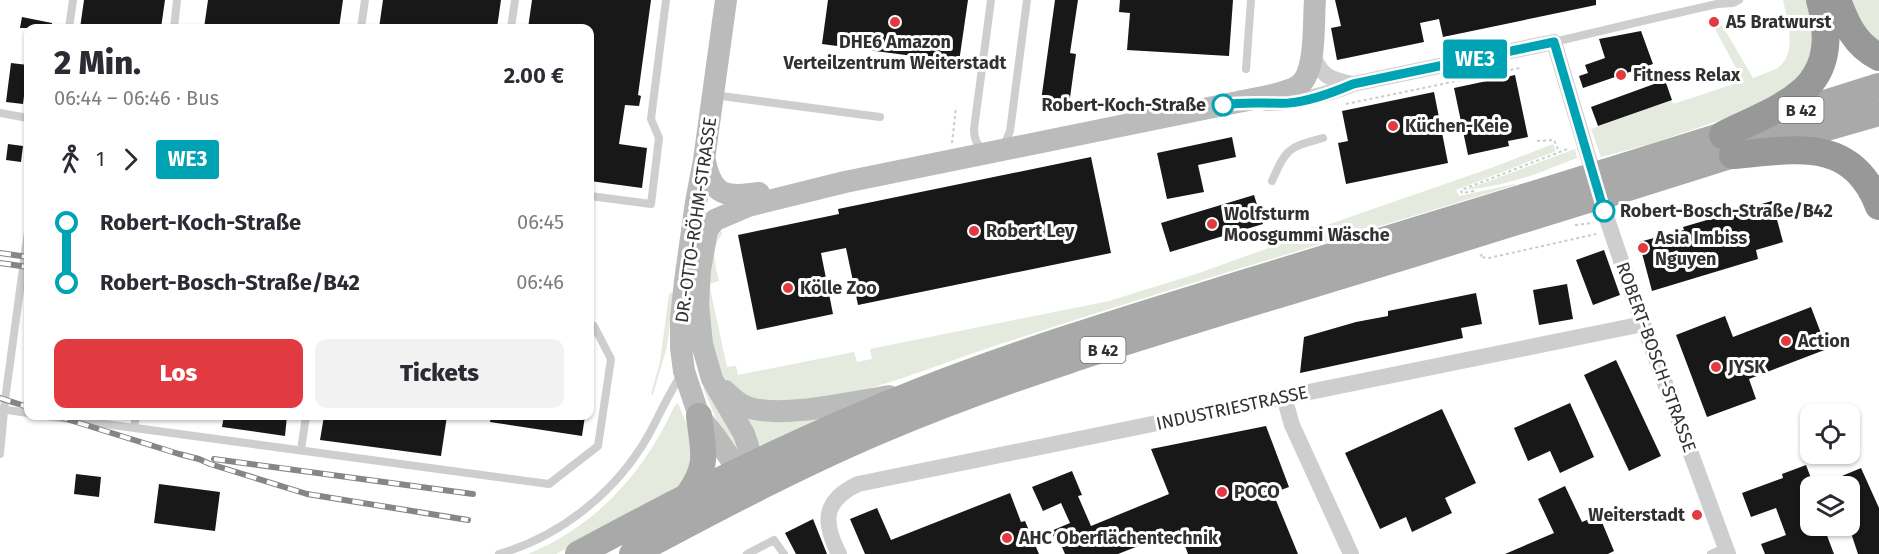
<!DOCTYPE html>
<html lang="de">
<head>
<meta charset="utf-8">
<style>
  body { margin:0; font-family:"Fira Sans",sans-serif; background:#f2f2f3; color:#2b2b33; height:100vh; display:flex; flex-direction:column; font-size:22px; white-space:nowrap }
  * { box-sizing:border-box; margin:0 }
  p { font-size:20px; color:#7c7c81 }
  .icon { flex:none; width:33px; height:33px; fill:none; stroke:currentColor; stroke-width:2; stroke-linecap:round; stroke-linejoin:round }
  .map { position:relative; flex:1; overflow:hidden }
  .side { position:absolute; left:24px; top:24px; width:570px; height:396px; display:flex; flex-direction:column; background:#fff; border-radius:12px; box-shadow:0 2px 4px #0004 }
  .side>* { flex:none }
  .badge { padding:0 12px; border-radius:4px; font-size:21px; line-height:39px }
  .tools { position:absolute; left:1800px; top:404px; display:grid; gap:12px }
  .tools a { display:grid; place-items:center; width:60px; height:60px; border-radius:12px; background:#fff; box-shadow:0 2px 4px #0004; font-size:30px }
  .map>.badge { position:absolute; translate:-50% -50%; box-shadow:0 0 0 3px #fff }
  .legs { display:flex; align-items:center; gap:9px; height:66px; padding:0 30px; font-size:20px }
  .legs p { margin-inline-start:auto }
  .head { display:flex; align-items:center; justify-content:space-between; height:102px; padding:0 30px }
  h1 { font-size:33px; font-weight:800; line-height:45px }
  .primary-button { display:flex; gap:12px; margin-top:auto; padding:12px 30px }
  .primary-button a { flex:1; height:69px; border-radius:12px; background:#e13b41; color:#fff; font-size:24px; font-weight:800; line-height:69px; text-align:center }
  .primary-button a+a { background:#f2f2f3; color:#2b2b33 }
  ul { padding:0 30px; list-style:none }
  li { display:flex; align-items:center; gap:21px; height:60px; font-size:22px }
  li i { display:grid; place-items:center; width:9px; height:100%; margin:0 8px; background:currentColor }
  li i::after { content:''; width:15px; height:15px; margin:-8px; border:4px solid; border-radius:50%; background:#fff }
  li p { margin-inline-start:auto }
  li:first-child i { background:linear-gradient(#0000 50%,currentColor 0) }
  li:last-child i { background:linear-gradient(currentColor 50%,#0000 0) }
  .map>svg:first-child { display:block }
</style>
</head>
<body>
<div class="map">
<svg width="1879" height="554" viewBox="0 0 1879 554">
  <rect width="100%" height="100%" fill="#fff"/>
  <path fill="#e4eadd" d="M 1783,0 L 1810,0 L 1816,55 L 1774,102 L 1650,144 L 1601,157 L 1591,129 L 1672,100 L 1673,104 L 1743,81 L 1715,29 L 1722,25 L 1753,78 C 1760,75 1769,72 1776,69 C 1799,55 1787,20 1783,0 Z
    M 1847,0 L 1879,0 L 1879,46 L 1866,38 Z
    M 1553,144 L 1556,151 L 1456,190 L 1459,196 L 1515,184 L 1515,185 C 1362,232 1209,277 1056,326 C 1025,336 993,346 962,357 C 908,376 859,396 801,401 C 788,403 774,405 761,403 C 724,396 713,360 708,327 C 705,301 704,253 721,231 L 722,234 C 710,248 715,265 719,281 L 709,284 L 727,367 L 736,366 L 738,375 L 854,352 L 857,362 L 872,359 L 870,349 L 1109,301 L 1196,274 L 1294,239 C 1298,227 1313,228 1324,226 L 1491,168 Z
    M 1575,149 L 1577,158 C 1568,161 1560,165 1551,168 C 1530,178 1488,188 1465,190 Z
    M 674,291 L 667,347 L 654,391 L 653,395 L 651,394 L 660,362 L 669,294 Z
    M 703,388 L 706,388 L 726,415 L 742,454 L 723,435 Z
    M 678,403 L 691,435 L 695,458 L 681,487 L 556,554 L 528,554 C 596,526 644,473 674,407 Z
    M 733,405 L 837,411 L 753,450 Z"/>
  <path fill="#181818" d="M 84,0 L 165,0 L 161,28 L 80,28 Z
    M 208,0 L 343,0 L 339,28 L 204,28 Z
    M 383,0 L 501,0 L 497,28 L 379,28 Z
    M 532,0 L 651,0 L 638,95 L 641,96 L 639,106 L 625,105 L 619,144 L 647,148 L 642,188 L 590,181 L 590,28 L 528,28 Z
    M 828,0 L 968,0 L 959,62 L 822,44 Z
    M 1055,0 L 1078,0 L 1070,53 L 1076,54 L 1069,105 L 1041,101 Z
    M 1120,0 L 1233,0 L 1229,56 L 1127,50 L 1130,13 L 1119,12 Z
    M 1335,0 L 1596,0 L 1596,5 L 1443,37 L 1439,19 L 1420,23 L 1424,42 L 1337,60 L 1331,28 L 1341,26 Z
    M 22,17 L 52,23 L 52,28 L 20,28 Z
    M 1641,31 L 1653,64 L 1583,88 L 1579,76 L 1588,73 L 1585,65 L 1605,58 L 1599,39 Z
    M 11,63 L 28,65 L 23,104 L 6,102 Z
    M 1515,75 L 1528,137 L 1508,141 L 1509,146 L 1468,155 L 1454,88 Z
    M 1665,80 L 1672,100 L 1598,126 L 1591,107 Z
    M 1434,92 L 1448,163 L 1346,184 L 1338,143 L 1348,141 L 1342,111 Z
    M 1232,137 L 1236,157 L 1198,165 L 1204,192 L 1167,199 L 1157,153 Z
    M 8,144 L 23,146 L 21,162 L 6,160 Z
    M 1091,157 L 1111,253 L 858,305 L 846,248 L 821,253 L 833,314 L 757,330 L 738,235 L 839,214 L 838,209 Z
    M 1254,195 L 1263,224 L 1170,252 L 1161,223 Z
    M 1772,201 L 1783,242 L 1756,250 L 1758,259 L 1652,291 L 1639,242 L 1684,230 L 1683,227 Z
    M 1604,250 L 1620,295 L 1593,305 L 1576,260 Z
    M 1567,284 L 1573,319 L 1539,325 L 1533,290 Z
    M 1476,293 L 1482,324 L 1461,328 L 1463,338 L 1300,373 L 1304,337 L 1356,322 L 1388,316 L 1388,311 Z
    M 1811,307 L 1827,349 L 1749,379 L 1756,399 L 1707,417 L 1676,335 L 1725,316 L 1733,337 Z
    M 1616,360 L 1661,456 L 1629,471 L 1584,375 Z
    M 1570,403 L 1594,457 L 1560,473 L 1550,451 L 1528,461 L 1514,428 Z
    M 1442,409 L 1476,483 L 1445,498 L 1452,513 L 1412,532 L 1406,517 L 1380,529 L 1345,453 Z
    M 224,416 L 287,416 L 285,436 L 222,427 Z
    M 324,416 L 447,416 L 441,456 L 320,440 Z
    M 491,416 L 585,416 L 582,436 L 490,422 Z
    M 1266,426 L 1289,487 L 1273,493 L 1298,554 L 1188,554 L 1179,530 L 1118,554 L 1065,554 L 1059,540 L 1056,541 L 1051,531 L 1070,523 L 1061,503 L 1043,511 L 1032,487 L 1072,471 L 1082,495 L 1078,496 L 1091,526 L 1169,494 L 1151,449 Z
    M 1806,465 L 1814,486 L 1810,486 L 1810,525 L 1823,525 L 1834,554 L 1765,554 L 1761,544 L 1786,535 L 1776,508 L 1751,517 L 1742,493 L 1783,478 L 1782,474 Z
    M 1861,468 L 1879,508 L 1879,554 L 1858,554 L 1850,530 L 1850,486 L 1818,486 Z
    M 76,474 L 101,477 L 99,497 L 74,494 Z
    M 159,484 L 220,492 L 215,531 L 154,523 Z
    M 1565,486 L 1582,522 L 1599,515 L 1614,551 L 1608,554 L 1505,554 L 1554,533 L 1538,499 Z
    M 1010,493 L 1021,522 L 1025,521 L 1039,554 L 865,554 L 850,519 L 877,508 L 891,540 Z
    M 813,519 L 827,554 L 796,554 L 785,533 Z"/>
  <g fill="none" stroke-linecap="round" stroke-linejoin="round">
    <path stroke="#cbcbcb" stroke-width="2" stroke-dasharray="3 3" stroke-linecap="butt" d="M 1346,104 L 1520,68
      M 1537,141 L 1554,140 L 1559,152
      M 952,143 L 956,107
      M 1474,191 L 1462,193 L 1461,190 L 1570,148
      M 1575,225 L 1593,223
      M 1482,254 L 1480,257 L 1489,258 L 1596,234"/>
    <path stroke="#cecece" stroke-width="8" d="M 69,28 L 73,0
      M 174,28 L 177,0
      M 361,28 L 365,0
      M 511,28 L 515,0
      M 1554,42 L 1651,19 L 1717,4 L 1733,3 L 1739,0
      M 1246,69 L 1251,0
      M 714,95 L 880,117
      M 0,113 L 28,118
      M 1001,146 L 1006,141 L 1010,131 L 1027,0
      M 985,150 C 976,146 974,138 974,129 L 991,0
      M 1272,181 C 1287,147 1288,148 1323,138
      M 590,196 L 651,204 L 659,138 L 651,119 L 666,0
      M 0,409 L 28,413
      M 46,416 L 549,484 L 598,446 L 611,359 L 594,326 L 590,325
      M 134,427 L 136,416
      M 301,450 L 306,416
      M 0,454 L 5,400 L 28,231
      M 499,554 C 561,536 616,492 648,436 C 659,416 668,395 681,375
      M 747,554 L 774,540 L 784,554
      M 1711,554 L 1725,548"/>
    <path stroke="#cecece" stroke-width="16" d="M 1311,52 C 1322,76 1327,79 1353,84
      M 1266,103 C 1297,103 1324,96 1353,84 L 1554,42 L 1605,213 L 1635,302 L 1728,554
      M 1284,397 L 1292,425 L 1351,554
      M 839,554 C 823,523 822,501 858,484 L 1643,324"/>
    <path stroke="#bbb" stroke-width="22" d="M 726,0 L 704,160 L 696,202 L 685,281 L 681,319 L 681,348 L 684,371 L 699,416 L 715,436 L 738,470 L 749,483
      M 705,161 C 712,196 726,198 759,193
      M 725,391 C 731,397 738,404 747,407 C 780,419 853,402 889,396
      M 753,481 L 748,446 L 744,434 L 712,379 L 702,344 L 698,304 L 700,270 L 706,236 L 708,229 L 715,220 L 748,206 L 845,182 L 1238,102 C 1256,98 1283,95 1298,86 C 1317,74 1313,21 1315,0"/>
    <path stroke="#a9a9a9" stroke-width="26" d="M 1605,172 L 1879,86
      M 1612,193 L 1733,155 L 1879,113
      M 688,495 C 710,464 703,451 699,416
      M 578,554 C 689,494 801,437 919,391 C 1026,349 1136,316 1246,282 C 1358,248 1470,214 1582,179
      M 632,554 C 713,511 795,467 880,431 C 1012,375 1151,334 1289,292 C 1389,262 1488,231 1588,200"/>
    <path stroke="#989898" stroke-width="28" d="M 1837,0 C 1846,24 1855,45 1879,57
      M 1723,135 C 1789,103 1844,88 1820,0
      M 1733,155 C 1795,150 1851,135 1879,206"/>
    <g stroke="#868686" stroke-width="6">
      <path id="rail" d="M 0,253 L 28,257
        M 0,263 L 28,267
        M 0,398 L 28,407
        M 57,416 L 179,454 L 199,459 L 210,464 L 307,494 L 468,520
        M 214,459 L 473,494"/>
    </g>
    <use href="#rail" stroke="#fff" stroke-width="4" stroke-dasharray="11" stroke-linecap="butt"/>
    <path stroke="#a9a9a9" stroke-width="26" d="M 1582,179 L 1605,172
      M 1588,200 L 1612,193"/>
  </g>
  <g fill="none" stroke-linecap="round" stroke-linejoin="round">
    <g stroke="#fff" stroke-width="14">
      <path id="line-1" d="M 1223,105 C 1245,101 1267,104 1289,103 C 1311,101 1332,93 1353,84 L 1554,42 L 1604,211"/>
    </g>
    <use href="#line-1" stroke="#00a3b4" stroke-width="9"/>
  </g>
  <g fill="#e13b41" stroke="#fff" stroke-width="2">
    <circle cx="895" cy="22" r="6"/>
    <circle cx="1714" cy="22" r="6"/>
    <circle cx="1621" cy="75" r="6"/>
    <circle cx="1393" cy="126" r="6"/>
    <circle cx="1212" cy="224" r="6"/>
    <circle cx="974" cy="231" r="6"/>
    <circle cx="1643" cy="248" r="6"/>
    <circle cx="788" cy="288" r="6"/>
    <circle cx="1786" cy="341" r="6"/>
    <circle cx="1716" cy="367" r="6"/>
    <circle cx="1222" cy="492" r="6"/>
    <circle cx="1697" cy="515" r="6"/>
    <circle cx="1007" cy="538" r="6"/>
  </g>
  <g fill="#fff" stroke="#00a3b4" stroke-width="3">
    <circle cx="1223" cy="105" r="10"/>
    <circle cx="1604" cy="211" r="10"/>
  </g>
  <g text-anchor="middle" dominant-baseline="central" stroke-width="6" stroke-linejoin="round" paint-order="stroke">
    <g fill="#fff" stroke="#6f6f6f" stroke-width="1.5">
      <rect x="1778.5" y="97" width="45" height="26" rx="4.5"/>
      <rect x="1080.5" y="337" width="45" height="26" rx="4.5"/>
    </g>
    <g font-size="16" font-weight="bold" fill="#313131">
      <text x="1801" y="110">B 42</text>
      <text x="1103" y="350">B 42</text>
    </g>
    <g font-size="18" font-weight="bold" fill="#313131" stroke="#fff" text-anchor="start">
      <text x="1726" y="22">A5 Bratwurst</text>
      <text x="895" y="42" text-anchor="middle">DHE6 Amazon<tspan x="895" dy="21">Verteilzentrum Weiterstadt</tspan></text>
      <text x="1633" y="75">Fitness Relax</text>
      <text x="1405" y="126">Küchen-Keie</text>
      <text x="1224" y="214">Wolfsturm<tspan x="1224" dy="21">Moosgummi Wäsche</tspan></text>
      <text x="986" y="231">Robert Ley</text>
      <text x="1655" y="238">Asia Imbiss<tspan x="1655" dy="21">Nguyen</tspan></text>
      <text x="800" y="288">Kölle Zoo</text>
      <text x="1798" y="341">Action</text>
      <text x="1728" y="367">JYSK</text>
      <text x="1234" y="492">POCO</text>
      <text x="1685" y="515" text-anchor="end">Weiterstadt</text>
      <text x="1019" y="538">AHC Oberflächentechnik</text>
    </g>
    <g font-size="18" font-weight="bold" fill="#313131" stroke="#fff" text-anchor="end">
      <text x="1206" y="105">Robert-Koch-Straße</text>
      <text x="1620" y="211" text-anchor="start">Robert-Bosch-Straße/B42</text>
    </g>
    <g font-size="18" fill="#313131" stroke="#fff">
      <text transform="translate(696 220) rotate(-82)">DR.-OTTO-RÖHM-STRASSE</text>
      <text transform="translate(1656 357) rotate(70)">ROBERT-BOSCH-STRASSE</text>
      <text transform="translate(1232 408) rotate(-12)">INDUSTRIESTRASSE</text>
    </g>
  </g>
</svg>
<div class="tools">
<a><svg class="icon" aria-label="locate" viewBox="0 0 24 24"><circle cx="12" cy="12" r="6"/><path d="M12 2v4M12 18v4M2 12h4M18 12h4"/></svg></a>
<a><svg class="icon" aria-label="layers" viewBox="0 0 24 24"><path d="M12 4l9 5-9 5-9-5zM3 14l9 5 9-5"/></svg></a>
</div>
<b class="badge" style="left:1475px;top:59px;background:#00a3b4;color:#fff">WE3</b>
<section class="side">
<div class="head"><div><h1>2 Min.</h1><p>06:44 – 06:46 · Bus</p></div><b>2.00 €</b></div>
<div class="legs"><svg class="icon" aria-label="walk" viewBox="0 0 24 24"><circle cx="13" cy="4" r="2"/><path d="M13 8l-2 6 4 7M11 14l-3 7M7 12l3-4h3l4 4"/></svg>1<svg class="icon" aria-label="forward" viewBox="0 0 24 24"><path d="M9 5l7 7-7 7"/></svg><b class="badge" style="background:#00a3b4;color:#fff">WE3</b></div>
<ul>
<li><i style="color:#00a3b4"></i><b>Robert-Koch-Straße</b><p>06:45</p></li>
<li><i style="color:#00a3b4"></i><b>Robert-Bosch-Straße/B42</b><p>06:46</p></li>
</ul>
<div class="primary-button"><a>Los</a><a>Tickets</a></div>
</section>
</div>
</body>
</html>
